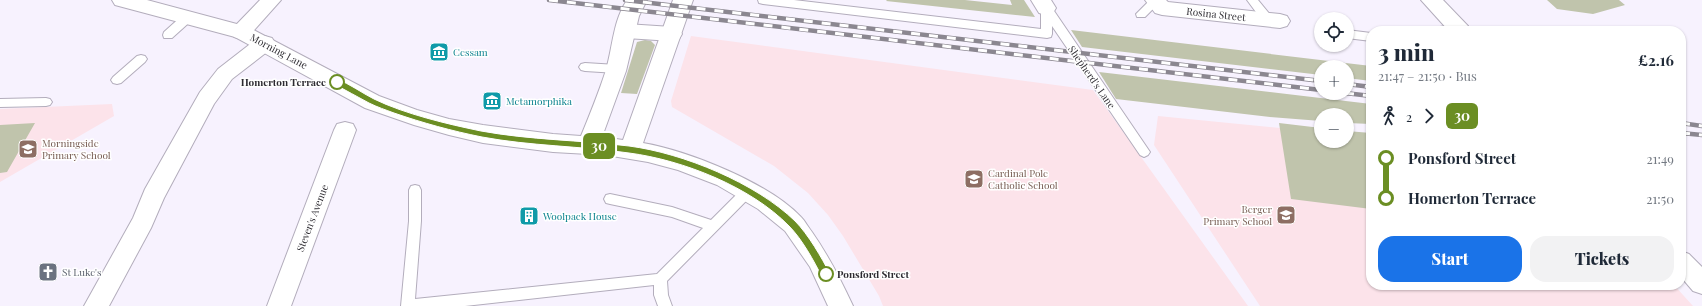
<!DOCTYPE html>
<html lang="en">
<head>
<meta charset="utf-8">
<style>
  body { margin:0; font-family:"Playfair Display",serif; background:#f2f2f3; color:#1f2937; height:100vh; display:flex; flex-direction:column; font-size:15px; white-space:nowrap }
  * { box-sizing:border-box; margin:0 }
  p { font-size:13px; color:#747a83 }
  .icon { flex:none; width:22px; height:22px; fill:none; stroke:currentColor; stroke-width:2; stroke-linecap:round; stroke-linejoin:round }
  .map { position:relative; flex:1; overflow:hidden }
  .details { position:absolute; left:1366px; top:26px; width:320px; height:264px; display:flex; flex-direction:column; background:#fff; border-radius:16px; box-shadow:0 1px 3px #0004 }
  .details>* { flex:none }
  .badge { padding:0 8px; border-radius:6px; font-size:14px; line-height:26px }
  .fabs { position:absolute; left:1314px; top:12px; display:grid; gap:8px }
  .fabs a { display:grid; place-items:center; width:40px; height:40px; border-radius:50%; background:#fff; box-shadow:0 1px 3px #0004; font-size:20px }
  .map>.badge { position:absolute; translate:-50% -50%; box-shadow:0 0 0 2px #fff }
  .legs { display:flex; align-items:center; gap:6px; height:44px; padding:0 12px; font-size:13px }
  .legs p { margin-inline-start:auto }
  .summary { display:flex; align-items:center; justify-content:space-between; height:68px; padding:0 12px }
  h1 { font-size:22px; font-weight:800; line-height:30px }
  .button { display:flex; gap:8px; margin-top:auto; padding:8px 12px }
  .button a { flex:1; height:46px; border-radius:16px; background:#1a73e8; color:#fff; font-size:16px; font-weight:800; line-height:46px; text-align:center }
  .button a+a { background:#f2f2f3; color:#1f2937 }
  ul { padding:0 12px; list-style:none }
  li { display:flex; align-items:center; gap:14px; height:40px; font-size:15px }
  li i { display:grid; place-items:center; width:6px; height:100%; margin:0 5px; background:currentColor }
  li i::after { content:''; width:10px; height:10px; margin:-5px; border:3px solid; border-radius:50%; background:#fff }
  li p { margin-inline-start:auto }
  li:first-child i { background:linear-gradient(#0000 50%,currentColor 0) }
  li:last-child i { background:linear-gradient(currentColor 50%,#0000 0) }
  .map>svg:first-child { display:block }
</style>
</head>
<body>
<div class="map">
<svg width="1702" height="306" viewBox="0 0 1702 306">
  <rect width="100%" height="100%" fill="#f7f2fe"/>
  <path fill="#fce3ea" d="M 691,36 L 1093,90 L 1248,306 L 883,306 L 879,296 L 843,236 L 828,215 L 808,193 L 774,166 L 672,107 L 671,101 Z
    M 112,104 L 114,116 L 0,182 L 0,109 Z
    M 1158,116 L 1321,132 L 1321,141 L 1347,141 L 1371,137 L 1371,285 L 1674,285 L 1693,306 L 1260,306 L 1154,145 Z"/>
  <path fill="#c0c4ac" d="M 887,0 L 965,0 L 1012,5 L 1010,0 L 1024,0 L 1035,17 L 886,1 Z
    M 1547,0 L 1619,0 L 1625,5 L 1593,14 L 1557,9 Z
    M 1071,30 L 1371,66 L 1371,81 L 1347,78 L 1347,67 L 1321,67 L 1321,75 L 1082,47 Z
    M 645,40 L 651,41 L 655,45 L 637,94 L 621,93 L 637,42 Z
    M 1099,72 L 1371,104 L 1371,124 L 1347,123 L 1347,115 L 1321,115 L 1321,121 L 1270,117 L 1116,99 Z
    M 35,123 L 7,172 L 0,173 L 0,125 Z
    M 1279,123 L 1321,128 L 1321,141 L 1347,141 L 1347,131 L 1371,133 L 1371,209 L 1291,199 Z"/>
  <g fill="none" stroke-linecap="round" stroke-linejoin="round">
    <g stroke="#b3adbc" stroke-width="2">
      <path id="lane" d="M 758,0 L 794,0 L 1041,29 L 1041,8 L 1042,5 L 1050,5 L 1150,152 L 1148,155 L 1144,157 L 1140,155 L 1052,26 L 1052,34 L 1051,37 L 1047,38 L 763,4 L 759,3 Z
        M 1150,0 L 1161,1 L 1145,17 L 1137,17 L 1136,14 Z
        M 1247,0 L 1258,0 L 1272,17 L 1273,20 L 1272,23 L 1264,23 Z
        M 188,13 L 192,14 L 193,17 L 192,20 L 172,38 L 164,38 L 163,35 L 164,32 L 184,14 Z
        M 1458,24 L 1462,25 L 1463,28 L 1462,31 L 1433,31 L 1434,28 Z
        M 1347,30 L 1371,33 L 1371,41 L 1347,38 Z
        M 141,55 L 145,56 L 147,59 L 145,62 L 121,83 L 117,84 L 113,83 L 111,80 L 113,77 L 137,56 Z
        M 585,63 L 617,65 L 621,66 L 623,69 L 621,72 L 617,73 L 585,71 L 581,70 L 579,67 L 581,64 Z
        M 46,98 L 50,99 L 52,102 L 50,105 L 46,106 L 0,107 L 0,99 Z
        M 415,185 L 419,186 L 421,190 L 421,221 L 415,299 L 657,274 L 703,228 L 672,217 L 610,204 L 606,203 L 604,199 L 606,195 L 610,194 L 672,207 L 711,220 L 744,187 L 748,186 L 752,187 L 754,191 L 752,195 L 667,281 L 668,295 L 672,306 L 658,306 L 654,295 L 654,285 L 465,306 L 401,306 L 409,221 L 409,190 L 411,186 Z"/>
    </g>
    <g stroke="#b3adbc" stroke-width="2">
      <path id="street" d="M 260,0 L 281,0 L 248,37 L 241,39 L 234,37 L 231,32 L 234,27 Z
        M 1031,0 L 1051,0 L 1056,8 L 1053,13 L 1046,15 L 1039,13 Z
        M 1145,0 L 1166,0 L 1168,2 L 1280,14 L 1287,16 L 1290,21 L 1287,26 L 1280,28 L 1162,15 L 1155,13 Z
        M 1421,0 L 1443,0 L 1468,26 L 1471,31 L 1449,31 Z
        M 626,24 L 672,27 L 679,29 L 682,34 L 679,39 L 672,41 L 626,38 L 619,36 L 616,31 L 619,26 Z
        M 265,36 L 272,38 L 275,43 L 272,48 L 232,79 L 214,104 L 164,198 L 151,228 L 109,306 L 84,306 L 133,218 L 145,189 L 200,92 L 218,69 L 258,38 Z
        M 345,122 L 353,124 L 356,130 L 291,306 L 267,306 L 334,130 L 337,124 Z
        M 1681,251 L 1689,254 L 1702,267 L 1702,294 L 1693,291 L 1681,277 Z"/>
    </g>
    <g stroke="#b3adbc" stroke-width="2">
      <path id="secondary" d="M 112,0 L 147,0 L 248,27 L 379,96 L 417,110 L 449,119 L 483,125 L 553,134 L 581,136 C 590,114 599,92 606,70 C 613,46 613,21 627,0 L 647,0 L 639,16 L 626,71 L 602,137 L 623,140 L 673,0 L 693,0 L 643,143 C 689,151 769,183 801,217 C 805,221 808,227 812,232 C 828,255 841,280 853,306 L 828,306 L 810,267 L 785,231 L 758,209 L 717,185 L 678,170 L 648,162 L 606,155 L 553,152 L 483,143 L 449,135 L 414,125 L 365,108 L 235,37 L 115,5 Z"/>
    </g>
    <use href="#lane" fill="#fff" fill-rule="evenodd"/>
    <use href="#street" fill="#fff" fill-rule="evenodd"/>
    <use href="#secondary" fill="#fff" fill-rule="evenodd"/>
    <g stroke="#8b8790" stroke-width="4.5">
      <path id="rail" d="M 549,0 L 1321,90
        M 625,0 L 1321,81
        M 1347,84 L 1371,87
        M 1345,93 L 1371,96
        M 1681,123 L 1702,126
        M 1681,133 L 1702,135"/>
    </g>
    <use href="#rail" stroke="#fff" stroke-width="3" stroke-dasharray="9" stroke-linecap="butt"/>
  </g>
  <path fill="#6b8e23" stroke="#fff" d="M 337,79 C 350,84 362,93 374,99 C 405,114 447,124 481,131 C 530,140 580,140 629,146 C 683,153 756,183 795,221 C 808,234 822,258 830,274 L 826,278 L 822,277 C 814,261 802,239 789,226 C 751,187 683,160 629,153 C 580,146 530,146 482,137 C 452,131 423,123 394,113 C 386,110 377,107 369,103 C 357,97 346,90 334,84 L 333,82 Z"/>
  <defs>
    <g id="museum-square" transform="scale(1)"><rect x="-9" y="-9" width="18" height="18" rx="4" fill="#0f9aa8" stroke="#fff"/><path d="M0-6L6-3V-2H-6V-3ZM-5-1h2V3h-2ZM-1-1h2V3h-2ZM3-1h2V3H3ZM-6 4H6V6H-6Z" fill="#fff"/></g>
    <g id="school-square" transform="scale(1)"><rect x="-9" y="-9" width="18" height="18" rx="4" fill="#8d6e63" stroke="#fff"/><path d="M0-5L7-2L0 1L-7-2ZM-4 1L0 2.5L4 1V4Q0 6-4 4Z" fill="#fff"/></g>
    <g id="building-square" transform="scale(1)"><rect x="-9" y="-9" width="18" height="18" rx="4" fill="#0f9aa8" stroke="#fff"/><path d="M-4-6H4V6H1V3H-1V6H-4ZM-2.5-4.3h1.7v1.8h-1.7ZM.8-4.3h1.7v1.8H.8ZM-2.5-1h1.7V.8h-1.7ZM.8-1h1.7V.8H.8Z" fill="#fff"/></g>
    <g id="church-square" transform="scale(1)"><rect x="-9" y="-9" width="18" height="18" rx="4" fill="#6b7280" stroke="#fff"/><path d="M-1.2-6h2.4v3.5h3.3v2.4h-3.3V6h-2.4V-.1h-3.3v-2.4h3.3Z" fill="#fff"/></g>
  </defs>
  <g fill-rule="evenodd">
    <use href="#museum-square" x="439" y="52"/>
    <use href="#museum-square" x="492" y="101"/>
    <use href="#school-square" x="28" y="149"/>
    <use href="#school-square" x="974" y="179"/>
    <use href="#school-square" x="1286" y="215"/>
    <use href="#building-square" x="529" y="216"/>
    <use href="#church-square" x="48" y="272"/>
  </g>
  <g fill="#fff" stroke="#6b8e23" stroke-width="2">
    <circle cx="337" cy="82" r="7"/>
    <circle cx="826" cy="274" r="7"/>
  </g>
  <g text-anchor="middle" dominant-baseline="central" stroke-width="3" stroke-linejoin="round" paint-order="stroke">
    <g font-size="10" fill="#2d2b31" stroke="#fff">
      <text transform="translate(1216 14) rotate(6)">Rosina Street</text>
      <text transform="translate(279 51) rotate(28)">Morning Lane</text>
      <text transform="translate(1092 77) rotate(55)">Shepherd's Lane</text>
      <text transform="translate(312 218) rotate(-69)">Steven's Avenue</text>
    </g>
    <g font-size="10" fill="#0d838f" stroke="#fff" text-anchor="start">
      <text x="453" y="52">Cessam</text>
      <text x="506" y="101">Metamorphika</text>
      <text x="543" y="216">Woolpack House</text>
    </g>
    <g font-size="10" font-weight="bold" fill="#2d2b31" stroke="#fff" text-anchor="end">
      <text x="326" y="82">Homerton Terrace</text>
      <text x="837" y="274" text-anchor="start">Ponsford Street</text>
    </g>
    <g font-size="10" fill="#785e54" stroke="#fff" text-anchor="start">
      <text x="42" y="143">Morningside<tspan x="42" dy="12">Primary School</tspan></text>
      <text x="988" y="173">Cardinal Pole<tspan x="988" dy="12">Catholic School</tspan></text>
      <text x="1272" y="209" text-anchor="end">Berger<tspan x="1272" dy="12">Primary School</tspan></text>
    </g>
    <g font-size="10" fill="#5b616d" stroke="#fff" text-anchor="start">
      <text x="62" y="272">St Luke's</text>
    </g>
  </g>
</svg>
<div class="fabs">
<a><svg class="icon" aria-label="locate" viewBox="0 0 24 24"><circle cx="12" cy="12" r="6"/><path d="M12 2v4M12 18v4M2 12h4M18 12h4"/></svg></a>
<a>+</a>
<a>−</a>
</div>
<b class="badge" style="left:599px;top:146px;background:#6b8e23;color:#fff">30</b>
<section class="details">
<div class="summary"><div><h1>3 min</h1><p>21:47 – 21:50 · Bus</p></div><b>£2.16</b></div>
<div class="legs"><svg class="icon" aria-label="walk" viewBox="0 0 24 24"><circle cx="13" cy="4" r="2"/><path d="M13 8l-2 6 4 7M11 14l-3 7M7 12l3-4h3l4 4"/></svg>2<svg class="icon" aria-label="forward" viewBox="0 0 24 24"><path d="M9 5l7 7-7 7"/></svg><b class="badge" style="background:#6b8e23;color:#fff">30</b></div>
<ul>
<li><i style="color:#6b8e23"></i><b>Ponsford Street</b><p>21:49</p></li>
<li><i style="color:#6b8e23"></i><b>Homerton Terrace</b><p>21:50</p></li>
</ul>
<div class="button"><a>Start</a><a>Tickets</a></div>
</section>
</div>
</body>
</html>
